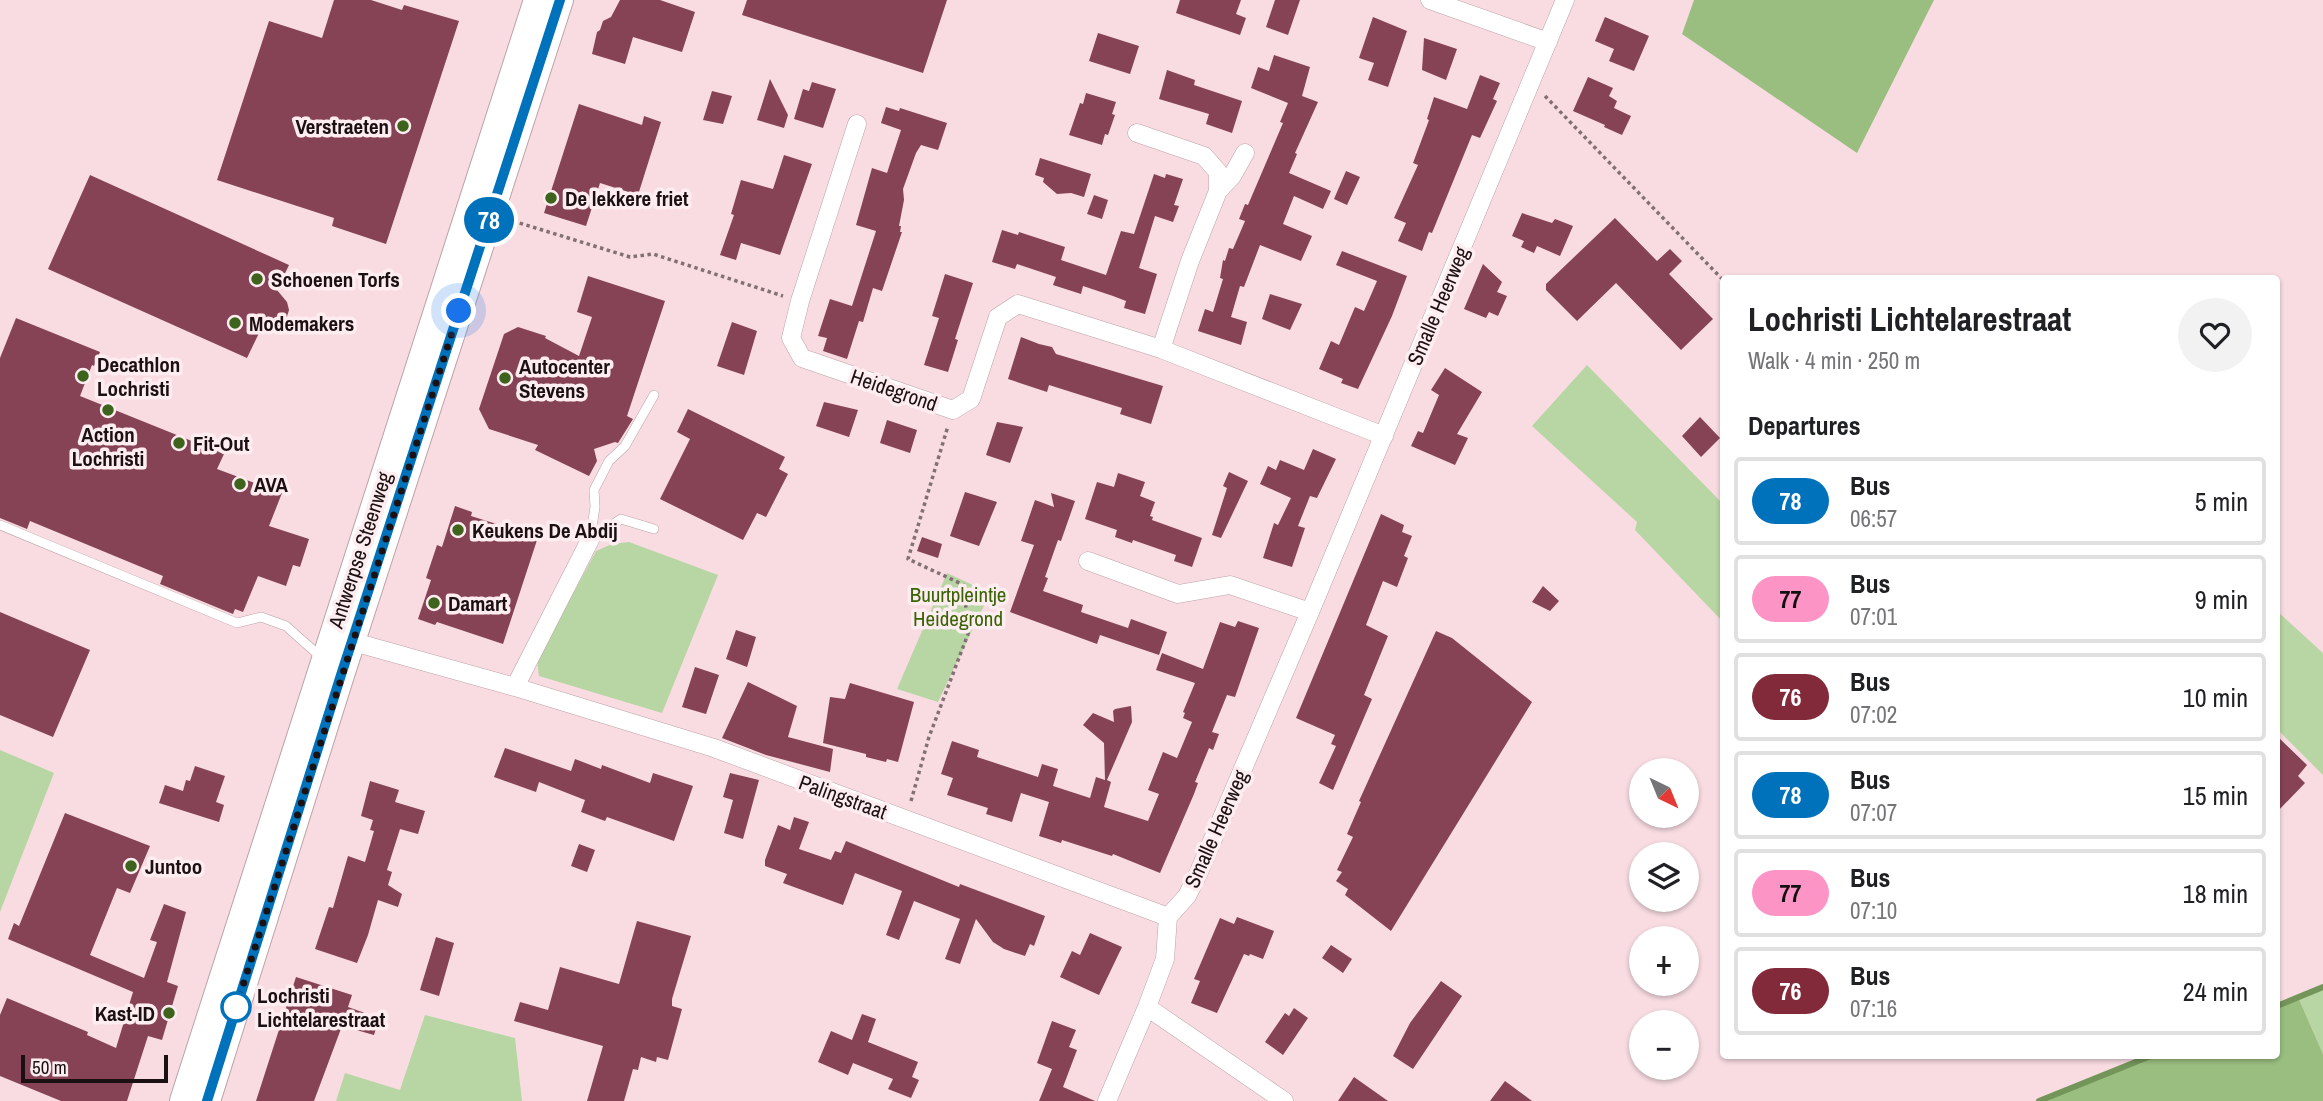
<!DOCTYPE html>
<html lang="en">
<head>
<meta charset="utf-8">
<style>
  body { margin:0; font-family:"Archivo Narrow",sans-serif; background:#f2f2f2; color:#202124; height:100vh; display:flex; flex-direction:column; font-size:26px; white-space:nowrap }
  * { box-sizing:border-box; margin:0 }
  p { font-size:23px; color:#757577 }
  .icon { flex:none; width:38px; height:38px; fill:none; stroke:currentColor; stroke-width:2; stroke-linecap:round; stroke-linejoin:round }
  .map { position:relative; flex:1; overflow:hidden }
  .panel { position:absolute; left:1720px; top:275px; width:560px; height:784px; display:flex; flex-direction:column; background:#fff; border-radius:7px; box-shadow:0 2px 5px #0004 }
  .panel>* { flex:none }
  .badge { padding:0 14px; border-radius:23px; font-size:24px; line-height:46px }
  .needle { width:46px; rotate:137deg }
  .tools { position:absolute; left:1629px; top:758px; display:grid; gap:14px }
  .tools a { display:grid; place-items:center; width:70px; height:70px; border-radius:50%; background:#fff; box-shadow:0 2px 5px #0004; font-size:35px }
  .scale { position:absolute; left:21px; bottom:18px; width:147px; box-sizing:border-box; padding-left:7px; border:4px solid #1b1113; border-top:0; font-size:19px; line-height:24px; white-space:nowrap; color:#1b1113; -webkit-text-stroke:5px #feedf0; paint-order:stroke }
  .you { position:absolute; width:35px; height:35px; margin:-18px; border:5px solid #fff; border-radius:50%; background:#1a73e8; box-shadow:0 0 0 10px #1a73e833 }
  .map>.badge { position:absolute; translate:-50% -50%; box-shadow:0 0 0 4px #fff }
  h2 { padding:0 28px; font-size:26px; line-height:63px }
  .round { display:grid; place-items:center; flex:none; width:74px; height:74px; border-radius:37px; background:#f2f2f2 }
  .headline { display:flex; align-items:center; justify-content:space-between; height:119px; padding:0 28px }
  h1 { font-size:33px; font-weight:700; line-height:52px }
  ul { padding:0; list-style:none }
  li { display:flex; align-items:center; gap:21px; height:88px; margin:0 14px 10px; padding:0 14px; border:4px solid #e0e0e0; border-radius:7px }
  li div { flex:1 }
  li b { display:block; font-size:26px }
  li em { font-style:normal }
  li .badge { min-width:77px; font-weight:700; text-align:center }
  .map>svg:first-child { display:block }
</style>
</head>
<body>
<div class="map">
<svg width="2323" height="1101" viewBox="0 0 2323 1101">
  <rect width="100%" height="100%" fill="#f8dce2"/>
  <path fill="#b8d6a3" d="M 1587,365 L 1724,505 L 1724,623 L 1635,530 L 1637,522 L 1532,426 Z
    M 629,542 L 718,575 L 662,713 L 539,676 L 537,661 L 596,551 L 612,544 Z
    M 947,573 L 990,593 L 938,702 L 897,689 Z
    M 2277,611 L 2323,653 L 2323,775 L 2277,729 Z
    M 0,750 L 54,773 L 0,912 Z
    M 2323,987 L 2323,1054 L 2298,997 Z
    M 425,1015 L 515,1038 L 522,1101 L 336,1101 L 345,1073 L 400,1090 Z"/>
  <path fill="#9abe80" d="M 1694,0 L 1934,0 L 1857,153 L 1682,34 Z
    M 2298,997 L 2323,1054 L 2323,1101 L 2039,1101 L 2153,1055 L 2277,1055 L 2277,1006 Z"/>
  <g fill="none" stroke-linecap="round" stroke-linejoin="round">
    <path stroke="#739559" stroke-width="6" d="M 2277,1006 L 2323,987
      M 2039,1101 L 2153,1055"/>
  </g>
  <path fill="#864356" d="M 334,0 L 371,0 L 402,10 L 404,5 L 459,21 L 386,244 L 332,226 L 334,218 L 217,180 L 269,21 L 322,38 Z
    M 620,0 L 660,0 L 695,12 L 682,52 L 633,37 L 625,64 L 592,54 L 597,32 L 600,30 L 603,21 L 611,17 Z
    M 747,0 L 947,0 L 923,73 L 742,15 Z
    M 1180,0 L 1241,0 L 1236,14 L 1246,18 L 1240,35 L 1176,13 Z
    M 1275,0 L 1300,0 L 1288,35 L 1266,27 Z
    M 1373,17 L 1407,31 L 1388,87 L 1368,80 L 1374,63 L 1359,58 Z
    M 1605,17 L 1649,36 L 1634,71 L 1609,61 L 1614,49 L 1595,41 Z
    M 1098,33 L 1139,46 L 1130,74 L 1089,61 Z
    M 1424,38 L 1457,49 L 1446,80 L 1422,70 Z
    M 1274,55 L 1310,67 L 1302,96 L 1318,102 L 1295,153 L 1297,154 L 1289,173 L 1331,191 L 1323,209 L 1294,196 L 1283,224 L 1312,236 L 1301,261 L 1260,245 L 1244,287 L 1240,286 L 1231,317 L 1247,322 L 1241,345 L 1198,331 L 1205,309 L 1213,312 L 1223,279 L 1220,278 L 1223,260 L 1225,261 L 1229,248 L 1233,249 L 1245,221 L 1239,219 L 1245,204 L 1248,205 L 1283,123 L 1280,122 L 1288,103 L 1251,88 L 1258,67 L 1269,71 Z
    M 1167,70 L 1195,80 L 1194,85 L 1242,101 L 1232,133 L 1206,124 L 1209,114 L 1159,99 Z
    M 1480,75 L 1500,83 L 1493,99 L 1497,101 L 1480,138 L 1472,135 L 1432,233 L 1429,232 L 1422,251 L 1398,241 L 1406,223 L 1394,218 L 1418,165 L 1413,163 L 1429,120 L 1427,119 L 1434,97 L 1467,109 Z
    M 1588,77 L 1613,88 L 1609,96 L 1617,101 L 1614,108 L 1631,116 L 1622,135 L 1604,127 L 1605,125 L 1573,111 Z
    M 770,79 L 788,115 L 784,128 L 757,120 Z
    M 812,82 L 836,89 L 823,128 L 794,119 L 803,89 L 809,91 Z
    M 712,91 L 732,96 L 723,124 L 703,120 Z
    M 1086,93 L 1116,102 L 1112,114 L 1115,115 L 1108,135 L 1105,134 L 1102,145 L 1069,135 L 1080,103 L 1083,104 Z
    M 579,104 L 642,125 L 644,116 L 661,122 L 638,195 L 600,183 L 586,226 L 544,213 Z
    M 886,107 L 899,111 L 900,108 L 947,123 L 938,150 L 921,145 L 916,153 L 903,189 L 904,200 L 899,226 L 901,226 L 900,232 L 902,232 L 882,291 L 873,288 L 863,322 L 859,321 L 847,359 L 823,351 L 827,338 L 818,336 L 830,299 L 852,306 L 876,231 L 856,225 L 872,168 L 887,173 L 901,130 L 881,123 Z
    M 784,155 L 812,164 L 780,255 L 741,243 L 736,260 L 720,255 L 734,215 L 731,214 L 741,180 L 773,189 Z
    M 1040,158 L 1091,174 L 1084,197 L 1071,193 L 1057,194 L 1043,182 L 1044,178 L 1035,175 Z
    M 1346,171 L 1360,177 L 1347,205 L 1334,199 Z
    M 1154,174 L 1165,178 L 1166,174 L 1183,179 L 1174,205 L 1179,206 L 1173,222 L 1155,216 L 1139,268 L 1157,274 L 1145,314 L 1124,308 L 1126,301 L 1113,296 L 1083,286 L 1081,294 L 1053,285 L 1056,277 L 1017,264 L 1015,269 L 992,262 L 1002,230 L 1018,235 L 1019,232 L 1065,247 L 1061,260 L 1106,275 L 1121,231 L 1134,234 Z
    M 90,175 L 289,265 L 277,290 L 287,302 L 289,310 L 284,326 L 271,333 L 259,333 L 247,358 L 48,269 Z
    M 1094,195 L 1108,200 L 1102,219 L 1087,214 Z
    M 1522,213 L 1552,223 L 1555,219 L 1573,226 L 1560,256 L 1537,246 L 1534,253 L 1521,247 L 1524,241 L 1512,236 Z
    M 1615,218 L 1657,261 L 1670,249 L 1682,261 L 1669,274 L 1713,319 L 1681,350 L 1616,283 L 1577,321 L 1546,290 L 1546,284 Z
    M 1342,251 L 1407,276 L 1392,316 L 1358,389 L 1341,383 L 1343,379 L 1319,369 L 1331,341 L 1339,345 L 1355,307 L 1364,311 L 1377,281 L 1336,265 Z
    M 1483,264 L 1502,282 L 1497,292 L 1507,296 L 1498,316 L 1489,312 L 1486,318 L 1464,309 Z
    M 945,274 L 973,283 L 955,339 L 958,340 L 948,372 L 924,365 L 939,318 L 932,316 Z
    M 588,276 L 665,301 L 627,416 L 633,419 L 618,443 L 615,442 L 594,449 L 597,461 L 589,476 L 535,450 L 538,445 L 489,429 L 479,409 L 504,334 L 518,327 L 546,336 L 545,338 L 579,356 L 592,317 L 577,312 Z
    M 1270,294 L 1302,304 L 1290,330 L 1262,319 Z
    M 16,318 L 100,352 L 94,366 L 92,365 L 80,396 L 224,454 L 217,469 L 282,493 L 269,526 L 309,539 L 300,567 L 293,565 L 286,586 L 258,576 L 243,612 L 235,609 L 233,614 L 160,584 L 163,576 L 30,521 L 27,529 L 0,518 L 0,358 Z
    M 732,322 L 757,331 L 744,375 L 717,366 Z
    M 1021,337 L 1039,344 L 1052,347 L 1056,354 L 1163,386 L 1151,424 L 1120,414 L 1122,408 L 1049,385 L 1047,392 L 1008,379 Z
    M 1445,368 L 1482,392 L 1457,434 L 1468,438 L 1455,465 L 1411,446 L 1418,431 L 1423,433 L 1439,395 L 1431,390 Z
    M 824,402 L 858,410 L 849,437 L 816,426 Z
    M 688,409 L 785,457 L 779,469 L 788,474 L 766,517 L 757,513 L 743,540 L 660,499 L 690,439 L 677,432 Z
    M 1700,417 L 1720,438 L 1701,457 L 1682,436 Z
    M 887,420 L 917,430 L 910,453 L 880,443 Z
    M 997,422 L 1023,427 L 1010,463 L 986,455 Z
    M 1313,449 L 1336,459 L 1317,498 L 1310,496 L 1298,526 L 1305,528 L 1292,567 L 1263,558 L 1274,523 L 1278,525 L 1291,498 L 1260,484 L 1268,466 L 1276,470 L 1280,460 L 1304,470 Z
    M 1229,472 L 1248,481 L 1221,538 L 1212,535 L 1227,488 L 1223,486 Z
    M 1118,473 L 1145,482 L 1140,496 L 1155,502 L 1150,516 L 1153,517 L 1152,520 L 1202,538 L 1192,567 L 1174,561 L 1176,555 L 1133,540 L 1132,543 L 1115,537 L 1117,530 L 1085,519 L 1097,482 L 1114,487 Z
    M 965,492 L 997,502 L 979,546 L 950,536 Z
    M 1051,493 L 1075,501 L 1061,541 L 1058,540 L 1045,577 L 1048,578 L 1043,591 L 1083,605 L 1081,612 L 1128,628 L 1131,619 L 1167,632 L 1159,655 L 1100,635 L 1097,644 L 1010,612 L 1034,545 L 1021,541 L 1035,500 L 1054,507 Z
    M 455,506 L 472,512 L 471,516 L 538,537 L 503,644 L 437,622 L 435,625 L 418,619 L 431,580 L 426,578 L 437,545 L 442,547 Z
    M 1381,514 L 1404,525 L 1402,532 L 1412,536 L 1404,556 L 1408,558 L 1397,587 L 1383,581 L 1366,625 L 1388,636 L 1364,695 L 1372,699 L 1333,790 L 1319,783 L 1336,746 L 1331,744 L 1335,735 L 1296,718 Z
    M 922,537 L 942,544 L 938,558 L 917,551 Z
    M 1543,586 L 1559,601 L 1550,611 L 1532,602 Z
    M 0,612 L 90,650 L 53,737 L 0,715 Z
    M 1238,621 L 1259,628 L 1235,697 L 1227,695 L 1212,732 L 1219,734 L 1213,750 L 1209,748 L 1195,782 L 1198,783 L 1194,794 L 1160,873 L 1113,854 L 1112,856 L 1062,840 L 1061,843 L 1039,836 L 1049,802 L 1021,793 L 1012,822 L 986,814 L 988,808 L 947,795 L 953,778 L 941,774 L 952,741 L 979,750 L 977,757 L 1038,777 L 1042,764 L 1058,769 L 1053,786 L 1090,798 L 1096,777 L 1105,780 L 1104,743 L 1083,725 L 1093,713 L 1114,722 L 1113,711 L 1115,709 L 1131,706 L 1132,722 L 1107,780 L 1111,782 L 1104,807 L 1148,821 L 1159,794 L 1148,790 L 1163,752 L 1177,758 L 1192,722 L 1183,718 L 1185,713 L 1183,712 L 1195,683 L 1156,670 L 1162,653 L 1203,669 L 1220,622 L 1235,627 Z
    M 736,630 L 756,637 L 747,667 L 726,659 Z
    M 1436,631 L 1452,638 L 1532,702 L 1391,931 L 1345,895 L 1348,889 L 1336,881 L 1342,872 L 1337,870 L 1353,837 L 1347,834 L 1361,802 L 1359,801 Z
    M 695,667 L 719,675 L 706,714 L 682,707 Z
    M 748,682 L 797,706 L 788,737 L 833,749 L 830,772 L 766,755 L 722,738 Z
    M 850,683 L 914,702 L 898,762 L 887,759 L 886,762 L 866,757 L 866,754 L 823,743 L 830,697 L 845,699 Z
    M 2277,736 L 2307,765 L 2298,776 L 2305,783 L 2277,812 Z
    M 505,748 L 571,771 L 575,759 L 601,769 L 602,765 L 650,783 L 653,773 L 693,786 L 674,841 L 607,817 L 605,821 L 581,812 L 585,800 L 539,782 L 536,792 L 494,777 Z
    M 195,766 L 225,776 L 216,802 L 224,805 L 219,822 L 159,803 L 165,785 L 183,791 L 186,780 L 190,781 Z
    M 730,773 L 759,780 L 743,839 L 724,833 L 733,800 L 723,797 Z
    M 370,781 L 399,790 L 395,802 L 425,811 L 418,834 L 400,829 L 387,870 L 392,872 L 388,885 L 402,894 L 398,907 L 378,900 L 368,935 L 357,963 L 315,949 L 329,907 L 333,908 L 348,856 L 365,862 L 374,831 L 370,830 L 373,820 L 361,816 Z
    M 65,813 L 150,846 L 130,893 L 117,888 L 90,955 L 144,978 L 157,942 L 150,940 L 164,904 L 186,912 L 167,982 L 178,986 L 162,1040 L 148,1036 L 127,1101 L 61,1101 L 0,1076 L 0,1015 L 7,998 L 88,1032 L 87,1035 L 116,1048 L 133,992 L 8,939 L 14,923 L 19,926 Z
    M 794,817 L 809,822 L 799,849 L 831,860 L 835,851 L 841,853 L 846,841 L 959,887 L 960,884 L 1045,916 L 1034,946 L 1030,944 L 1025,956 L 1004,949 L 993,942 L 976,919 L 960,964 L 945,959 L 960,919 L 914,901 L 899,940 L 886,935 L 902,891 L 855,873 L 843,905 L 783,883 L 787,874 L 765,866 L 765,860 L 778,825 L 790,830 Z
    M 579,844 L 595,850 L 587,872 L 571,866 Z
    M 1237,917 L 1274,931 L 1263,959 L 1250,954 L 1249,956 L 1244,954 L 1217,1013 L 1191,1003 L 1200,981 L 1194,979 L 1220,918 L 1234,924 Z
    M 637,921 L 691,936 L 672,999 L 672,1006 L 682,1009 L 668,1060 L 657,1057 L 656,1062 L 641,1057 L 638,1070 L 633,1069 L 624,1101 L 587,1101 L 603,1046 L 514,1021 L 520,1002 L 548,1010 L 560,967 L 619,984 Z
    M 1090,933 L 1122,947 L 1099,995 L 1060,977 L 1072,951 L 1080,955 Z
    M 436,937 L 454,943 L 439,996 L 420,990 Z
    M 1331,945 L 1352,959 L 1343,973 L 1322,958 Z
    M 296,977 L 352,995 L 348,1007 L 379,1018 L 374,1035 L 342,1026 L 314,1101 L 256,1101 Z
    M 1441,981 L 1462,996 L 1413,1069 L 1393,1056 L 1410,1023 Z
    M 1294,1008 L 1308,1018 L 1283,1055 L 1265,1042 L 1285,1013 L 1289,1016 Z
    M 862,1014 L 876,1019 L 868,1042 L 918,1062 L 912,1077 L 919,1080 L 911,1098 L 888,1089 L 893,1079 L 853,1063 L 848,1075 L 818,1062 L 831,1031 L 852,1040 Z
    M 1052,1021 L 1076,1030 L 1069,1047 L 1077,1050 L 1063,1087 L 1095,1101 L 1039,1101 L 1052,1069 L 1037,1063 Z
    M 1354,1077 L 1388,1101 L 1338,1101 Z
    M 1505,1081 L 1532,1101 L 1490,1101 Z"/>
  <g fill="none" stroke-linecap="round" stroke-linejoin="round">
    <g stroke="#bca2a7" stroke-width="10">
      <path id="lane" d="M 0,525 L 237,623 L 261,617 L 286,626 L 322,658
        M 590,540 L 595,507 L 594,490 L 609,461 L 625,446 L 654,395
        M 590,540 L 621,519 L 654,529"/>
    </g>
    <g stroke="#bca2a7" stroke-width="19">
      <path id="street" d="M 1430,0 L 1548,42
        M 857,124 L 800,301 L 791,338 L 802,358 L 953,410 L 971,399 L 998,317 L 1018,304 L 1161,349 L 1384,436
        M 1137,133 L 1204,156 L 1218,172 L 1218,191 L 1190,261 L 1161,349
        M 1218,191 L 1232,176 L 1245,153
        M 1088,561 L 1178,594 L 1230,585 L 1310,612
        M 343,639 L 515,687 L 714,748 L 1168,917
        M 515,687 L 590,540
        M 1147,1007 L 1284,1101
        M 1107,1101 L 1147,1007 L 1165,959 L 1168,917 L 1187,896 L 1198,874 L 1310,612 L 1565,0"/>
    </g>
    <g stroke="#bca2a7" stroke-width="28">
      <path id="primary" d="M 183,1101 L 537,0
        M 207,1101 L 341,675 L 560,0"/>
    </g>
    <path stroke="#837074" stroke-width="3.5" stroke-dasharray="3.5 3.5" stroke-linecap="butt" d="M 1545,96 L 1724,281
      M 513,221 L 630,257 L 653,254 L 783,296
      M 911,801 L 929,737 L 968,634 L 964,585 L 908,559 L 948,426"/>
    <use href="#lane" stroke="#fff" stroke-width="9"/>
    <use href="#street" stroke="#fff" stroke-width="18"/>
    <use href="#primary" stroke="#fff" stroke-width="26"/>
  </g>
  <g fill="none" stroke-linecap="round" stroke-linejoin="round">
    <g stroke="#fff" stroke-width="16">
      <path id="line" d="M 207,1101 L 341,675 L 560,0"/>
    </g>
    <use href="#line" stroke="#0072bc" stroke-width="10"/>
    <path stroke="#1b1113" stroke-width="7" stroke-dasharray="0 12.6" d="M 236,1007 L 459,311"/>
  </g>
  <g fill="#3e631c" stroke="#feedf0" stroke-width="2.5">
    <circle cx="403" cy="126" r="7"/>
    <circle cx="551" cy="198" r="7"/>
    <circle cx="257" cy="279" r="7"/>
    <circle cx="235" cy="323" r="7"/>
    <circle cx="83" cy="376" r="7"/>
    <circle cx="505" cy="378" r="7"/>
    <circle cx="108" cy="410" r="7"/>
    <circle cx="179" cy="443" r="7"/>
    <circle cx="240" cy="484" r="7"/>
    <circle cx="458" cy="530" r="7"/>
    <circle cx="434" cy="603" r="7"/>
    <circle cx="131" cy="866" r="7"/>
    <circle cx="169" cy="1013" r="7"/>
  </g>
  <circle fill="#fff" stroke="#0072bc" stroke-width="3.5" cx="236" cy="1007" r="14"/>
  <g text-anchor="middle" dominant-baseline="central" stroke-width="7" stroke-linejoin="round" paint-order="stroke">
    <g font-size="21" font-weight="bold" fill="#1b1113" stroke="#feedf0" text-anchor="start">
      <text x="389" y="126" text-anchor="end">Verstraeten</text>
      <text x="565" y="198">De lekkere friet</text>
      <text x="271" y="279">Schoenen Torfs</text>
      <text x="249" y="323">Modemakers</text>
      <text x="97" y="364">Decathlon<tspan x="97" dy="24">Lochristi</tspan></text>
      <text x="519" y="366">Autocenter<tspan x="519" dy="24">Stevens</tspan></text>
      <text x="108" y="434" text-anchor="middle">Action<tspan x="108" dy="24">Lochristi</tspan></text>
      <text x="193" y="443">Fit-Out</text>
      <text x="254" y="484">AVA</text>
      <text x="472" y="530">Keukens De Abdij</text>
      <text x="448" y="603">Damart</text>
      <text x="145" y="866">Juntoo</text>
      <text x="155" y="1013" text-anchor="end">Kast-ID</text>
    </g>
    <g font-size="21" fill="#1b1113" stroke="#feedf0">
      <text transform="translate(1438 306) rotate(-67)">Smalle Heerweg</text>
      <text transform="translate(894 390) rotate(19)">Heidegrond</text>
      <text transform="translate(360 550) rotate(-72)">Antwerpse Steenweg</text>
      <text transform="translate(843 797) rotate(20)">Palingstraat</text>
      <text transform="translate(1216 829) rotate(-66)">Smalle Heerweg</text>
    </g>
    <g font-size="21" fill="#396305" stroke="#feedf0">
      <text x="958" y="594">Buurtpleintje<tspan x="958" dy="24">Heidegrond</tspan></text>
    </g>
    <g font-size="21" font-weight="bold" fill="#1b1113" stroke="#feedf0" text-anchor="start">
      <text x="257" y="995">Lochristi<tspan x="257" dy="24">Lichtelarestraat</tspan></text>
    </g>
  </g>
</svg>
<div class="tools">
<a><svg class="needle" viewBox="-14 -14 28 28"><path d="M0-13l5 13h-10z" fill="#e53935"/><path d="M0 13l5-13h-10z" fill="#757577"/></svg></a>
<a><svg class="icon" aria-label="layers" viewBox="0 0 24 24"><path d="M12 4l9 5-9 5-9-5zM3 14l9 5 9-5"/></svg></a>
<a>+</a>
<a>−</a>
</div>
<div class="scale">50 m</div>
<div class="you" style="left:459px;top:311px"></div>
<b class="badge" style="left:489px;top:220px;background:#0072bc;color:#fff">78</b>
<section class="panel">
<div class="headline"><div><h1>Lochristi Lichtelarestraat</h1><p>Walk · 4 min · 250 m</p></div><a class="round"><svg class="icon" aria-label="heart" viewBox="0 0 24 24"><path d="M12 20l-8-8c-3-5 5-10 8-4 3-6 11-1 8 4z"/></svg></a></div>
<h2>Departures</h2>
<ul>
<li><span class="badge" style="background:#0072bc;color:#fff">78</span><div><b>Bus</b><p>06:57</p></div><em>5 min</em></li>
<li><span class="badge" style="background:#fc95c5;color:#111">77</span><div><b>Bus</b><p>07:01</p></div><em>9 min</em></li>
<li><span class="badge" style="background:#822a3a;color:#fff">76</span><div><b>Bus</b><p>07:02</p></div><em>10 min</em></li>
<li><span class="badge" style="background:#0072bc;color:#fff">78</span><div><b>Bus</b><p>07:07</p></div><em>15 min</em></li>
<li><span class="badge" style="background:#fc95c5;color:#111">77</span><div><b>Bus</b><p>07:10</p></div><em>18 min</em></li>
<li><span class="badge" style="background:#822a3a;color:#fff">76</span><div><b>Bus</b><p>07:16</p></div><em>24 min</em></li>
</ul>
</section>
</div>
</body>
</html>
